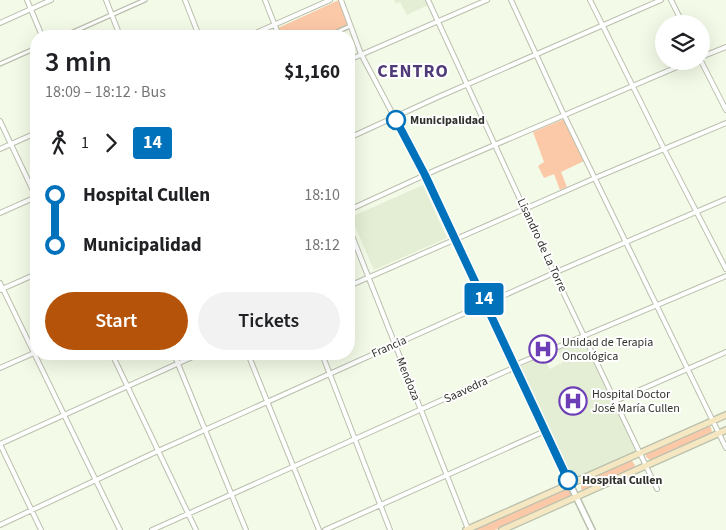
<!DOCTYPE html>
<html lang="en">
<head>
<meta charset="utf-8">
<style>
  body { margin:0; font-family:"Source Sans 3",sans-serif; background:#f2f2f2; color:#202124; height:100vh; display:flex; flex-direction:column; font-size:19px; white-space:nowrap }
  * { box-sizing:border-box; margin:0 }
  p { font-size:16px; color:#757577 }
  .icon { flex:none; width:28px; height:28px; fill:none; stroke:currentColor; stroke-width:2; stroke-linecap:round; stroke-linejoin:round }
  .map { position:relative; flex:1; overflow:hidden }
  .side { position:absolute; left:30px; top:30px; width:325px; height:330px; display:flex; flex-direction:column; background:#fff; border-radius:20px; box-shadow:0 5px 20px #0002 }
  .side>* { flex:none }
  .badge { padding:0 10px; border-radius:4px; font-size:18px; line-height:32px }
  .fabs { position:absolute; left:655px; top:15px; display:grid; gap:10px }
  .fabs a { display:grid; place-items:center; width:55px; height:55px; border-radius:50%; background:#fff; box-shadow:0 5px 20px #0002; font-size:25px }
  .map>.badge { position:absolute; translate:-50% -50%; box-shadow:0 0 0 2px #fff }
  .legs { display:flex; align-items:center; gap:8px; height:55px; padding:0 15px; font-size:16px }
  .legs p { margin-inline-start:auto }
  .headline { display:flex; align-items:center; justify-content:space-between; height:85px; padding:0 15px }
  h1 { font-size:28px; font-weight:600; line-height:38px }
  .action { display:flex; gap:10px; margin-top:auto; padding:10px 15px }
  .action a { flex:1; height:58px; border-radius:30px; background:#b45309; color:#fff; font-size:20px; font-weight:600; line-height:58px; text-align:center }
  .action a+a { background:#f2f2f2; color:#202124 }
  ul { padding:0 15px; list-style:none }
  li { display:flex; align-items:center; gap:18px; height:50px; font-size:19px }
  li i { display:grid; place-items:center; width:8px; height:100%; margin:0 6px; background:currentColor }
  li i::after { content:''; width:12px; height:12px; margin:-6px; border:4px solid; border-radius:50%; background:#fff }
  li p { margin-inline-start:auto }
  li:first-child i { background:linear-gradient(#0000 50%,currentColor 0) }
  li:last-child i { background:linear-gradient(currentColor 50%,#0000 0) }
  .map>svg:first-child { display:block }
</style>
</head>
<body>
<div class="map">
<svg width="726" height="530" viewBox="0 0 726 530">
  <rect width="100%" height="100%" fill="#f3fae7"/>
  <path fill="#e4eed4" d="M 394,0 L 426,0 L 428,5 L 407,15 L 400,2 L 396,4 Z
    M 423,185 L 447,238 L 374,270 L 351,217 Z
    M 582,339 L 585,341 L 635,449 L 634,452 L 572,481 L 570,480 L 519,370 L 520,367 L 544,356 L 550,369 L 563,362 L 558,350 Z"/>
  <path fill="#fcc9a8" d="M 339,0 L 349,29 L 334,36 L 282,36 L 278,28 Z
    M 564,119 L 584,161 L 561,172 L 567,187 L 560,190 L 554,174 L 544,178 L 538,166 L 544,162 L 533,132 Z
    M 708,426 L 711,427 L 712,433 L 650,460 L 646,457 L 646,453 Z
    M 631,460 L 635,465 L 633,468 L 584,491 L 581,489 L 581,484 L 583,482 Z
    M 565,489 L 570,490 L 571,495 L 569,497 L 495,530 L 474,530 Z"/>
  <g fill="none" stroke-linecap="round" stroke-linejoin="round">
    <g stroke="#bac0ae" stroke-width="5.5">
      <path id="pedestrian" d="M 64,36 L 145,0
        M 328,36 L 350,26
        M 0,64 L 36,48"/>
    </g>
    <g stroke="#bac0ae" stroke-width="6">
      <path id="minor" d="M 27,0 L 42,36
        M 106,0 L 120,36
        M 185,0 L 199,36
        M 265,0 L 279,36
        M 341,0 L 361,54 L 425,175 L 570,484
        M 428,0 L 554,273 L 657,489
        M 511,0 L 564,115 L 726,448
        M 590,0 L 664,149 L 726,269
        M 671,0 L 683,24
        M 0,23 L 51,0
        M 249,36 L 330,0
        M 701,57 L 726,47
        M 349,60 L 487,0
        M 701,61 L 726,110
        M 0,121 L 36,197
        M 349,138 L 436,98 L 661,0
        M 0,149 L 36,133
        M 349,210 L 436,170 L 691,61
        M 0,213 L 36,197
        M 349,228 L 468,529
        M 0,283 L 120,530
        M 349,286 L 595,178 L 726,123
        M 0,290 L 36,274
        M 112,354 L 196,530
        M 174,354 L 246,530
        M 248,354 L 319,530
        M 322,354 L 390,530
        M 0,368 L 34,353
        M 615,401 L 726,352
        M 0,444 L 199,354
        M 0,444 L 41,530
        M 0,525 L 158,451 L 554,273 L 726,199
        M 152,530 L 511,369 L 515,365 L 726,276
        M 325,530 L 545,431"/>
    </g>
    <g stroke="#bac0ae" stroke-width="8">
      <path id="tertiary" d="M 570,484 L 592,530"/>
    </g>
    <g stroke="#bac0ae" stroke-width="8">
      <path id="secondary" d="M 466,530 L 726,415
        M 502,530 L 726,430"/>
    </g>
    <use href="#pedestrian" stroke="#fff" stroke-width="3"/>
    <use href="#minor" stroke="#fff" stroke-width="4"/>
    <use href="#tertiary" stroke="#fff" stroke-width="5"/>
    <use href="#secondary" stroke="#f4e7c1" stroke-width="5.5"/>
  </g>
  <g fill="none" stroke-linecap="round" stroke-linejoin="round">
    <g stroke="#fff" stroke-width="11">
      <path id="line-1" d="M 396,120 L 425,175 L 568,480"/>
    </g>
    <use href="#line-1" stroke="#0072bc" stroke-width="8"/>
  </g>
  <defs>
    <g id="hospital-ring" transform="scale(1.4375)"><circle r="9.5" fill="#fff" stroke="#6d3eb6" stroke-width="1.5"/><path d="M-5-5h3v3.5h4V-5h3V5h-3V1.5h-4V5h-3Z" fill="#6d3eb6"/></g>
  </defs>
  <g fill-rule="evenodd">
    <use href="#hospital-ring" x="543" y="349"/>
    <use href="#hospital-ring" x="573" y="401"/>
  </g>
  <g fill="#fff" stroke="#0072bc" stroke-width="2.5">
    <circle cx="396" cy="120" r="9"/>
    <circle cx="568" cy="480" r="9"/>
  </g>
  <g text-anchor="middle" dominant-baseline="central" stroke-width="4" stroke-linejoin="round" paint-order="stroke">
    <g font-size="12" font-weight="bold" fill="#30322b" stroke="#fff" text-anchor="start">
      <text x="410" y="120">Municipalidad</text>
      <text x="582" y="480">Hospital Cullen</text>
    </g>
    <g font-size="12" fill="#30322b" stroke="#fff">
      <text transform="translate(542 245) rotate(65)">Lisandro de La Torre</text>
      <text transform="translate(389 347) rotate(-24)">Francia</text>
      <text transform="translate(408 379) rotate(68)">Mendoza</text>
      <text transform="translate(466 390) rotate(-25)">Saavedra</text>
    </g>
    <g font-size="12" fill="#30322b" stroke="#fff" text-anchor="start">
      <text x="562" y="342">Unidad de Terapia<tspan x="562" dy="14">Oncológica</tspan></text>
      <text x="592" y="394">Hospital Doctor<tspan x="592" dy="14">José María Cullen</tspan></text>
    </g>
    <g font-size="18" font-weight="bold" letter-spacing="1" fill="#4f3b78" stroke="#fff">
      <text x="413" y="71">CENTRO</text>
    </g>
  </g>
</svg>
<div class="fabs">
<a><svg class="icon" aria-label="layers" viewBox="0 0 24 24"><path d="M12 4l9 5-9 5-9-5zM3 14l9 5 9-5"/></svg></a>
</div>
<b class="badge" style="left:484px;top:299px;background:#0072bc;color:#fff">14</b>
<section class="side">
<div class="headline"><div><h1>3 min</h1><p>18:09 – 18:12 · Bus</p></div><b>$1,160</b></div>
<div class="legs"><svg class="icon" aria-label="walk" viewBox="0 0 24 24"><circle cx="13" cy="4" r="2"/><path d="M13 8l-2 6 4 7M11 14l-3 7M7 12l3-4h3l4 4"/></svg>1<svg class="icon" aria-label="forward" viewBox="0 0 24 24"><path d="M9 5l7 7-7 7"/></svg><b class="badge" style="background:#0072bc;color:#fff">14</b></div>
<ul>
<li><i style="color:#0072bc"></i><b>Hospital Cullen</b><p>18:10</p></li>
<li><i style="color:#0072bc"></i><b>Municipalidad</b><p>18:12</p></li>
</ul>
<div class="action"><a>Start</a><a>Tickets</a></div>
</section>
</div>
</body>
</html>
